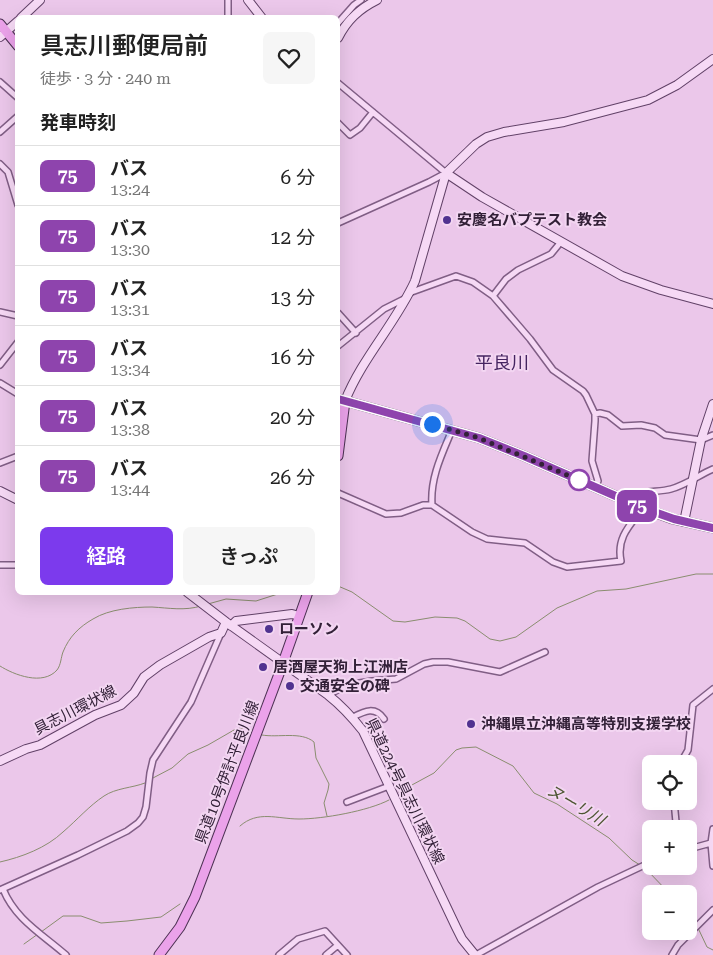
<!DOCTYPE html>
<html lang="ja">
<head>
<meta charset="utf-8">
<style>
  body { margin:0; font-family:"Roboto Serif","Noto Sans JP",serif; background:#f6f6f6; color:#222; height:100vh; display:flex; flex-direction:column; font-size:19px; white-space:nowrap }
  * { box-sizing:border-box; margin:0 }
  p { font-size:16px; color:#767676 }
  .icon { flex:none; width:28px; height:28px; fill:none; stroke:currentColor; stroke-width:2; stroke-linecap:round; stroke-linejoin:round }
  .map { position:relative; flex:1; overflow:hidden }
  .side { position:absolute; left:15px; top:15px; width:325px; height:580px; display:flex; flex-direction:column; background:#fff; border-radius:8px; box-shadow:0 5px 20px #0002 }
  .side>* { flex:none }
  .badge { padding:0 10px; border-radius:8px; font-size:18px; line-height:32px }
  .buttons { position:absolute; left:642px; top:755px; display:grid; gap:10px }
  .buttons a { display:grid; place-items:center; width:55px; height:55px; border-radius:8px; background:#fff; box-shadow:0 5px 20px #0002; font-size:25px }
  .you { position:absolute; width:25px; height:25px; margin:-12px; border:4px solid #fff; border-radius:50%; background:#1a73e8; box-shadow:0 0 0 8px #1a73e833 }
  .map>.badge { position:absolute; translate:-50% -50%; box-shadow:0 0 0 2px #fff }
  h2 { padding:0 25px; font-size:19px; line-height:45px }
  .round { display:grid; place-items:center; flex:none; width:52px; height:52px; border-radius:8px; background:#f6f6f6 }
  .summary { display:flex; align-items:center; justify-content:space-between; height:85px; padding:0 25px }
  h1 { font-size:24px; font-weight:600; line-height:38px }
  .primary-button { display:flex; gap:10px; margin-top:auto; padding:10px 25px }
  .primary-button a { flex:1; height:58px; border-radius:8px; background:#7c3aed; color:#fff; font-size:20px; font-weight:600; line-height:58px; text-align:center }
  .primary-button a+a { background:#f6f6f6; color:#222 }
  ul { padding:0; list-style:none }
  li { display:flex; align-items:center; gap:15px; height:60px; padding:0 25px; border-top:1px solid #e0e0e0 }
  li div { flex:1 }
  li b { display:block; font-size:19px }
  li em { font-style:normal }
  li .badge { min-width:55px; font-weight:700; text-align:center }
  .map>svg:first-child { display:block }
</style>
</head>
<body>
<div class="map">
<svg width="713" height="955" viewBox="0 0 713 955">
  <rect width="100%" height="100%" fill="#ebc7ea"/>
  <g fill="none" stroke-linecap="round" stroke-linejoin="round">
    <path stroke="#8a8d6f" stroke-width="1" d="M 338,586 L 352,592 L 393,621 L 405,622 L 435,617 L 457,618 L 465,621 L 490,639 L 500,641 L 516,637 L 557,608 L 597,591 L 626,589 L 696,574 L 713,574
      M 208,604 L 226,599 L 256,601 L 284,592
      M 0,666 C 14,675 43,686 57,670 C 61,665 61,657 63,652 C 69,637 79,627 93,619 C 109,609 134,607 152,607 C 169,608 185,611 201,606
      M 262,735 C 278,738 301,731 314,742 L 316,758 L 329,784 L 328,790 L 324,803 L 327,816
      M 153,778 L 172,768 L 188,754 L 208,745 L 234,730 L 240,728 L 251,730
      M 399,792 L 434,773 L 456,750 L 462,748 L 476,747 L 513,766 L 534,793 L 557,804 L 609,838 L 632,860 L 640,865
      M 240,826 C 258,810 277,819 299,819 C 323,819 368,811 389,800
      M 0,862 C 22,857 46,848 63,832 C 77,820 89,806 104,796 C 116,788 132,788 145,783
      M 645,868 L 670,894
      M 689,912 L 696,925
      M 698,928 L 707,947 L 713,950
      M 41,932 L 63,916 L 81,916 L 101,923 L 127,921 L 161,917 L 180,904
      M 24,944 L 38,934"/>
    <g stroke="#805e85" stroke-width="8">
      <path id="street" d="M 228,0 L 228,18
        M 338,23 L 354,5 L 361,0
        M 0,82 L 18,98
        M 338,83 L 446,173 L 429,182 L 338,223
        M 338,123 L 350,135 L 360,128 L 373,112
        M 0,132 L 18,116
        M 0,164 L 8,172 L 18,205
        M 409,293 L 456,276 L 473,282 L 493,296 L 530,339 L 553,370 L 583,391 L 586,395 L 595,414 L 595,421 L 592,461 L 598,481 L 594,487
        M 493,296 L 506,279 L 518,270 L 551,254 L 560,243
        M 0,312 L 18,316
        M 338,313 L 356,333
        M 338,346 L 384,309 L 406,298
        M 0,365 L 18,342
        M 0,383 L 18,394
        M 595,414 L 600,413 L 608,415 L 622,426 L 641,425 L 655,428 L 665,435 L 701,440 L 713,435
        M 0,463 L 18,456
        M 338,493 L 386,514 L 401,513 L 423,505 L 432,505 L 472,532 L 487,539 L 525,543 L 553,562 L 567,567 L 621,561 C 616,538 630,525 643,508
        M 627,501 C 638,489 656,493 671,489 C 686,485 699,475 713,469
        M 432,505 C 430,478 442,454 452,430
        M 0,565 L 18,565
        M 328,695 L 347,685 L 372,681 L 396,679 L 424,664 L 433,662 L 448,662 L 500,672 L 545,652
        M 353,717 C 365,711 375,706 384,719
        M 680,764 L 688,750 L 693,705 L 713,689
        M 347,802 L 389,786
        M 674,829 L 676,822 L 674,801
        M 713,829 L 711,843 L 713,866
        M 689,849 L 711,843
        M 3,889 C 15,919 42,934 66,955
        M 0,890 L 78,855 L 127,831 L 138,823 L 143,817 L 146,807 L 150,773 L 153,760 L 191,702 L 221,633
        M 279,955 L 298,939 L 325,931 L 347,955
        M 326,955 L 338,945
        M 476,955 L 598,887 L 651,862
        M 672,955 L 678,945 L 713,910"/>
    </g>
    <g stroke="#614167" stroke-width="10">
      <path id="secondary" d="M 248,0 L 262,18
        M 21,18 L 40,0
        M 0,37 L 18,21
        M 338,38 C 347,20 359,9 377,0
        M 446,173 L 482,197 L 622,276 L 661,290 L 713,304
        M 345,401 C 362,358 396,323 415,281 L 446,173 L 476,144 L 487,137 L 504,132 L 564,122 L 648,100 L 677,85 L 713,59
        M 0,491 L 18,500
        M 684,522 L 701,440 L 713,404
        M 187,592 L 226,622 L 328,695 C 342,706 352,717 363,731 L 456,927 L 462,939 L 475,955
        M 231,626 L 236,621 L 292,614 L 299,616
        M 0,761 L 26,749 L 40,745 L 95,715 L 121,705 L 134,693 L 144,677 L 160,665 L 209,637 L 221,633 L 226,622"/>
    </g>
    <g stroke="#4c3153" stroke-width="11">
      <path id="primary" d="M 0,24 L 18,46
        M 338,399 L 479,438 L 524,456 L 643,508 L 673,519 L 713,528
        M 338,456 L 345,401
        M 159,955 L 180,927 L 195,897 L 279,674 L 308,592"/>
    </g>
    <use href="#street" stroke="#f6d9f5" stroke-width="5"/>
    <use href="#secondary" stroke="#f6d9f5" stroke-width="8"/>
    <use href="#primary" stroke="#eba2ea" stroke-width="9"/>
  </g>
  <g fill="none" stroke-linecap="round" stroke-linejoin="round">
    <g stroke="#fff" stroke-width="11">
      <path id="line" d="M 338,399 L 479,438 L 524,456 L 643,508 L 674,519 L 713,528"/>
    </g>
    <use href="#line" stroke="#8e44ad" stroke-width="8"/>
    <path stroke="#322037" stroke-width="5" stroke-dasharray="0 9" d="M 432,424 L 479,438 L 579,480"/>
  </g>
  <g fill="#503290" stroke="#f3d6f2" stroke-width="2">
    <circle cx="447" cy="220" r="5"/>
    <circle cx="269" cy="629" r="5"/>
    <circle cx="263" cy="667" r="5"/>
    <circle cx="290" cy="686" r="5"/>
    <circle cx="471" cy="724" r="5"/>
  </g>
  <circle fill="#fff" stroke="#8e44ad" stroke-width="2.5" cx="579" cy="480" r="10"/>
  <g text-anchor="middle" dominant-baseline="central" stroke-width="4" stroke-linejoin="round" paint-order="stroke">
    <g font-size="15" font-weight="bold" fill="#322037" stroke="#f3d6f2" text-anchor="start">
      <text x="457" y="220">安慶名バプテスト教会</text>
      <text x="279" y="629">ローソン</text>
      <text x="273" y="667">居酒屋天狗上江洲店</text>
      <text x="300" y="686">交通安全の碑</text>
      <text x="481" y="724">沖縄県立沖縄高等特別支援学校</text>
    </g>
    <g font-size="15" fill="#322037" stroke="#f3d6f2">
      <text transform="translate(75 710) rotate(-27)">具志川環状線</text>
      <text transform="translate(227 772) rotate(-69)">県道10号伊計平良川線</text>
      <text transform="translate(405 791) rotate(64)">県道224号具志川環状線</text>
    </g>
    <g font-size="16" font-style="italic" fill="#4c5531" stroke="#f3d6f2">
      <text transform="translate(576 805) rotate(31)">ヌーリ川</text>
    </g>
    <g font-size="18" fill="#442360" stroke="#f3d6f2">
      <text x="502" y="362">平良川</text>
    </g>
  </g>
</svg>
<div class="buttons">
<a><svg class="icon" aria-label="locate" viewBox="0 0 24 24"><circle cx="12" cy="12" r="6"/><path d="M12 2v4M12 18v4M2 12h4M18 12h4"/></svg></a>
<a>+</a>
<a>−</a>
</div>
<div class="you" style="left:432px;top:424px"></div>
<b class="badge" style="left:637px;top:506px;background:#8e44ad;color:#fff">75</b>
<section class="side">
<div class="summary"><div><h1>具志川郵便局前</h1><p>徒歩 · 3 分 · 240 m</p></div><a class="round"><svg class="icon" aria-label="heart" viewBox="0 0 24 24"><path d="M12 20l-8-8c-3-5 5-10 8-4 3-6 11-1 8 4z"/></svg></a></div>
<h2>発車時刻</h2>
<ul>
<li><span class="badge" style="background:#8e44ad;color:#fff">75</span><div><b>バス</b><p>13:24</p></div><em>6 分</em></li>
<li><span class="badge" style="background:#8e44ad;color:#fff">75</span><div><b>バス</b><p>13:30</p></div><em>12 分</em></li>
<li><span class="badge" style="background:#8e44ad;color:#fff">75</span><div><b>バス</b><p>13:31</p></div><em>13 分</em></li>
<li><span class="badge" style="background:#8e44ad;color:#fff">75</span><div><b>バス</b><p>13:34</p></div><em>16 分</em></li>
<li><span class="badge" style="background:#8e44ad;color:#fff">75</span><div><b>バス</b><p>13:38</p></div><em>20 分</em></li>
<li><span class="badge" style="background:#8e44ad;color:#fff">75</span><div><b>バス</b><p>13:44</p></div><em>26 分</em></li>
</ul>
<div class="primary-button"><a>経路</a><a>きっぷ</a></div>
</section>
</div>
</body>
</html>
